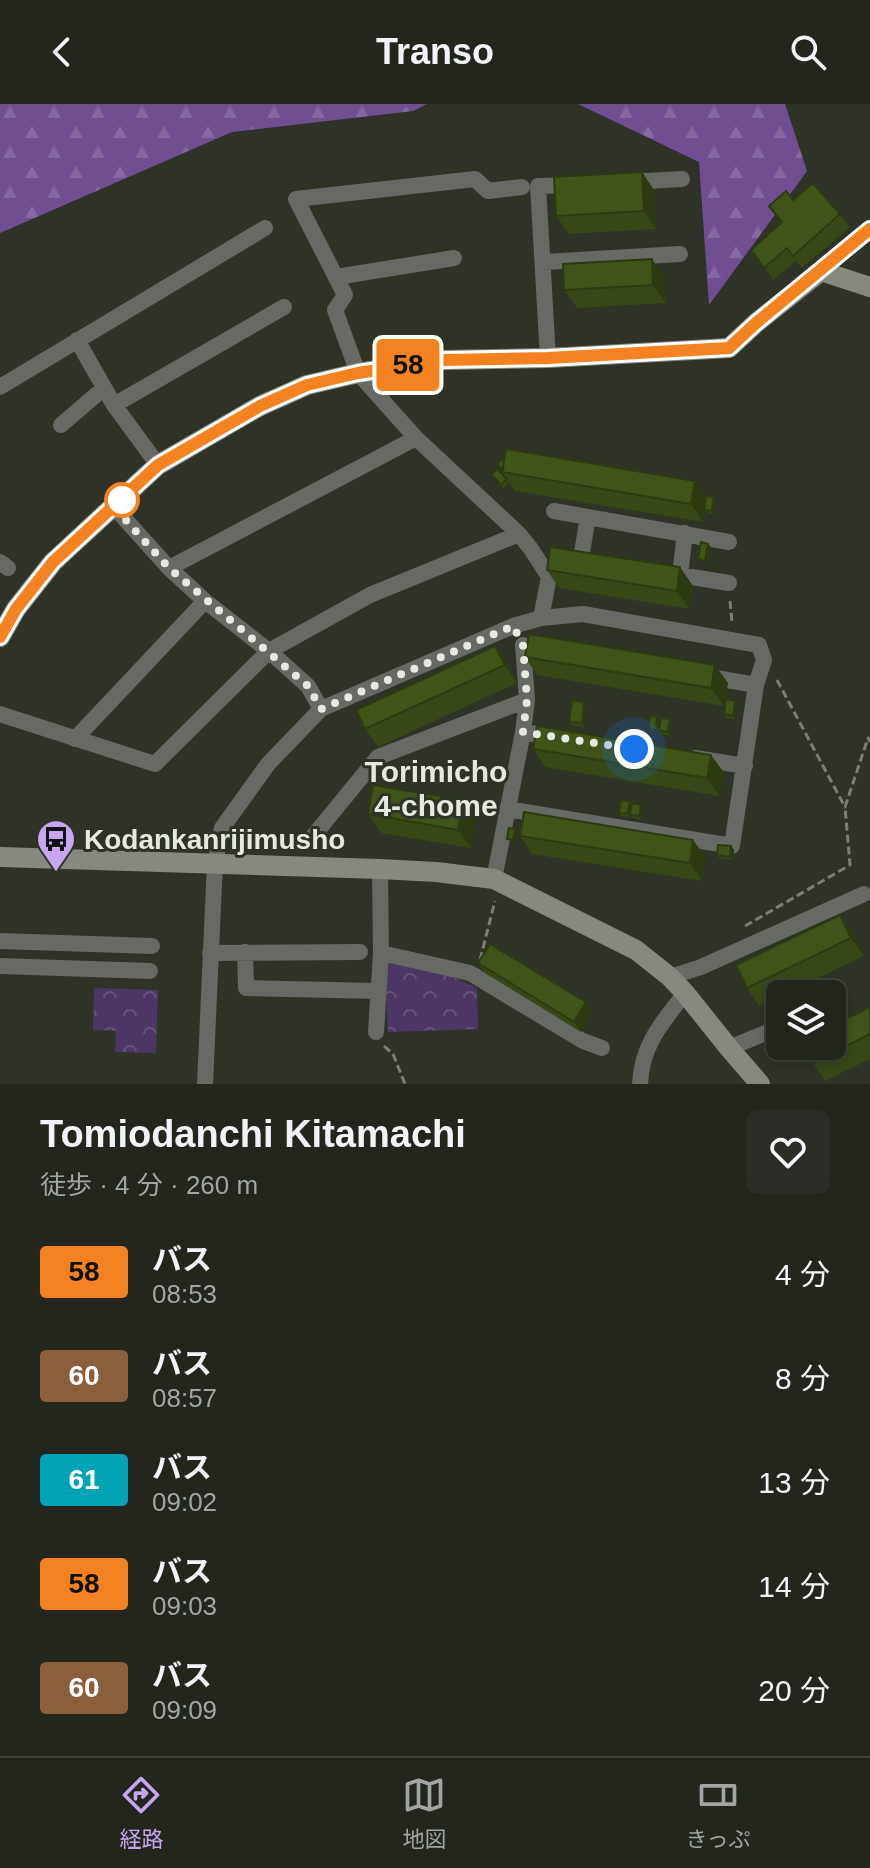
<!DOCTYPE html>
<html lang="ja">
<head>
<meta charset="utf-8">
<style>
  body { margin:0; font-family:Arial,"Noto Sans JP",sans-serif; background:#2a2e26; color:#f1f3f6; height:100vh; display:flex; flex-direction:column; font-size:30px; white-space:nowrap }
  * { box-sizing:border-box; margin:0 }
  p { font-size:26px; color:#a2a5a4 }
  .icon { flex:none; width:44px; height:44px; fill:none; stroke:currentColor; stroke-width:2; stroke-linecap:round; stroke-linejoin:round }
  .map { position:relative; height:980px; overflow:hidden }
  .drawer { display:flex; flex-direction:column; background:#22261d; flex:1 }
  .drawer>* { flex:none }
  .badge { padding:0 16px; border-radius:6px; font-size:28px; line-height:52px }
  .buttons { position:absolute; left:766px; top:876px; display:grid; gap:16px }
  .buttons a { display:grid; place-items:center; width:80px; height:80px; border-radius:12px; background:#22261d; box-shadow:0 4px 12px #0003,0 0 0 2px #3f433b; font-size:40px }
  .you { position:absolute; width:40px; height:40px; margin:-20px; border:6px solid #fff; border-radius:50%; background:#1a73e8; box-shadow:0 0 0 12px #1a73e833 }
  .map>.badge { position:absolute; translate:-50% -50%; box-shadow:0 0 0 4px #fff }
  .round { display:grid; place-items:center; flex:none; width:84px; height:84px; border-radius:12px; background:#2a2e26 }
  .headline { display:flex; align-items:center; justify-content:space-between; height:136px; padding:0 40px }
  h1 { font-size:38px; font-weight:700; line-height:60px }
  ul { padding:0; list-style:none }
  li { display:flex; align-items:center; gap:24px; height:104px; padding:0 40px }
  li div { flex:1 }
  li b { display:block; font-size:30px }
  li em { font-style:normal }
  li .badge { min-width:88px; font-weight:700; text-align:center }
  header { display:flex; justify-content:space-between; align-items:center; height:104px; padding:0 40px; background:#22261d; font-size:36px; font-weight:700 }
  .tab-bar { display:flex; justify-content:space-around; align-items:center; height:112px; border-top:2px solid #3f433b; background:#22261d; font-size:22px; color:#a2a5a4 }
  .tab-bar a { display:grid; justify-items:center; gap:4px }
  .tab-bar .current { color:#c7a6ef }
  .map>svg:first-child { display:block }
</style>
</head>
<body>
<header><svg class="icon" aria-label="back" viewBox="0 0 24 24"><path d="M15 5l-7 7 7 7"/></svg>Transo<svg class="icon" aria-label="search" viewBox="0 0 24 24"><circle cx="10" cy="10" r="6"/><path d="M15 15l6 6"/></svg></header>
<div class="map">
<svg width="870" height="980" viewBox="0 0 870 980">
  <defs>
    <pattern id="forest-firs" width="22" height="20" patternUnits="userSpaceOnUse" patternTransform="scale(2)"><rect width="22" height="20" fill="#6f4f92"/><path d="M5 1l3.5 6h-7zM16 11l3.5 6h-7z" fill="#8468a1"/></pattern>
    <pattern id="park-crowns" width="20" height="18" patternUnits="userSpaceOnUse" patternTransform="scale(2)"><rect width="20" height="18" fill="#4c3764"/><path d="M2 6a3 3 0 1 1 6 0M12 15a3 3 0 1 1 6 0" fill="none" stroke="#66547a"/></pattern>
  </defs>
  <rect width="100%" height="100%" fill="#2e3227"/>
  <path fill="url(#forest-firs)" d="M 0,0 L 427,0 L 413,7 L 232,28 L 0,129 Z
    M 578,0 L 785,0 L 807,67 L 709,201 L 699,58 Z"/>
  <path fill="url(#park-crowns)" d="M 388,859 L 449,871 L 477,884 L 478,925 L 388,928 L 385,876 Z
    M 94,884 L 158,886 L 156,949 L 115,948 L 116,927 L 93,926 Z"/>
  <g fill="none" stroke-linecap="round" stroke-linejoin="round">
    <path stroke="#7b7e75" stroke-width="3" stroke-dasharray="8 4" stroke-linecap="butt" d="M 730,497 L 732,518
      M 777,576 L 845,703 L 868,634 L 870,638
      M 745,822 L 850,761 L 845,703
      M 480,856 L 495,797
      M 384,942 L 393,950 L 405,980"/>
    <path stroke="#676964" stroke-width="16" d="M 628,78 L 682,75
      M 522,83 L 488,87 L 475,75 L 296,95 L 345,191 L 335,206 L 358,269 L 416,334 L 519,430 L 531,445 L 549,473 L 541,514
      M 544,158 L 680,150
      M 821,167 L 870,125
      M 336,173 L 454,154
      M 77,236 L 114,301 L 158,361
      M 548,254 L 538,82 L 577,81
      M 0,283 L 265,124
      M 114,301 L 284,203
      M 61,321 L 104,284
      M 114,403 L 169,464 L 205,497 L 269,547 L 308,582 L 321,605
      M 554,407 L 729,438
      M 581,454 L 588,413
      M 0,458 L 8,464
      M 169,464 L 416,334
      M 667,469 L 729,479
      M 680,471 L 685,429
      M 0,610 L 155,660 L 269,547 L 370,491 L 519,430
      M 523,628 L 557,633
      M 75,635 L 205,497
      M 695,654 L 745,662
      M 507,705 L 732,742 L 756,581
      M 310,736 L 378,653 L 527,596 L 523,541 L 547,546
      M 494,775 L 523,628 L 527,596
      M 0,837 L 152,842
      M 245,848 L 246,884 L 378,887
      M 210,849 L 360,848
      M 381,849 L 470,869 L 583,937 L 602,944
      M 0,862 L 150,867
      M 670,873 L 701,863 L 864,790
      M 376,928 L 381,849 L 380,765
      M 729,944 L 780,923
      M 205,980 L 215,759 L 222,724 L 268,660 L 321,605 L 513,522 L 541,514 L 583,510 L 759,541 L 764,556 L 756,581 L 704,572
      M 640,980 C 642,940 662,919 685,889"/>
    <path stroke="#858980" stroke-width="20" d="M 0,533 L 16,505 L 53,458 L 158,361 L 260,302 L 307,281 L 358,269 L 444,256 L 548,254 L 729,244 L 756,219 L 821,167 L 870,183
      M 0,753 L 380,765 L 436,768 L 494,775 L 636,846 L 670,873 L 685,889 L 729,944 L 760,980"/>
  </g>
  <path fill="#374715" d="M 642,68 L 654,86 L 656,125 L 569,130 L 556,112 Z
    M 793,96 L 840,110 L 850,123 L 802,164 L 796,157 L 773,176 L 751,146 L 781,119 L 769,102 Z
    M 664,173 L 666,199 L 577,204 L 564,186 Z
    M 504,357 L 706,392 L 716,397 L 714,410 L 705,408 L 703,418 L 515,387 L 502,368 Z
    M 491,370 L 507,375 L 509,379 L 503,384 Z
    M 547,466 L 693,482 L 689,505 L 559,484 Z
    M 525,553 L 728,579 L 724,602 L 537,571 Z
    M 508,560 L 517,579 L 378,643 L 365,625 Z
    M 584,598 L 587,601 L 584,623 L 571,621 L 569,618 Z
    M 737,600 L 735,615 L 726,614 L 724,610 Z
    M 670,615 L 672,619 L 670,632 L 662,630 L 659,627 Z
    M 533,645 L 711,651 L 724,669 L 720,692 L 545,663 Z
    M 463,696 L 476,714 L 471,744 L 381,729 L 368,710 Z
    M 630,698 L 632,701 L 643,704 L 641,716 L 633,714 L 630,711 L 632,703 L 630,713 L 621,712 L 619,709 Z
    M 520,732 L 693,736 L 706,754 L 702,777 L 532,750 Z
    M 731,742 L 734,746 L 733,756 L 719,754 L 717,751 Z
    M 853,829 L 864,852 L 784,890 L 780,890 L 780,892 L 759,902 L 747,884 Z
    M 478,859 L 586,898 L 593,908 L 581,928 L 485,869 Z
    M 870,903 L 870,955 L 825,977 L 813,959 Z"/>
  <path fill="#2d3a11" d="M 642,68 L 654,86 L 656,125 L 644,107 Z
    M 652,155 L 664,173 L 666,199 L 653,181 Z
    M 695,377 L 708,395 L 704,406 L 705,408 L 703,418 L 691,400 Z
    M 714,393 L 716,397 L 714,410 L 712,407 Z
    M 708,440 L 711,443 L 707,460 L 705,457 Z
    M 680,463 L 693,482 L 689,505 L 677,487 Z
    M 495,542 L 508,560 L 517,579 L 505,561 Z
    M 715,561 L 728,579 L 724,602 L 711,584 Z
    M 735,597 L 737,600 L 735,615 L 733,612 Z
    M 584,598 L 587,601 L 584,623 L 582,619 Z
    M 657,613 L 660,616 L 658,629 L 656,626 Z
    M 670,615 L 672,619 L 670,632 L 668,628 Z
    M 711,651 L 724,669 L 720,692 L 707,674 Z
    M 463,696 L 476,714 L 471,744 L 458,726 Z
    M 630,698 L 632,701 L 630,713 L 627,710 Z
    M 641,701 L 643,704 L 641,716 L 639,712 Z
    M 515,725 L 517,728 L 515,740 L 513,736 Z
    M 693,736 L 706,754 L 702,777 L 690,759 Z
    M 731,742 L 734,746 L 733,756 L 730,753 Z
    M 840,811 L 853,829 L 864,852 L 851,834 Z
    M 586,898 L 593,908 L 581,928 L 574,918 Z"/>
  <path fill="#405318" stroke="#2d3a11" stroke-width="2" d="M 642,68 L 644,107 L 556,112 L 554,73 Z
    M 813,79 L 840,110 L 793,152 L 787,144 L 764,164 L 751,146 L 782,118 L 769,102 L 786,87 L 793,96 Z
    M 652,155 L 653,181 L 564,186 L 563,160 Z
    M 506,345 L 695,377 L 691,400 L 502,368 Z
    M 502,355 L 504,357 L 503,366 L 497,360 Z
    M 497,365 L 507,375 L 501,381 L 491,370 Z
    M 706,392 L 714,393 L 712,407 L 704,406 Z
    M 701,438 L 708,440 L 705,457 L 698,455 Z
    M 550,443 L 680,463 L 677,487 L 547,466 Z
    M 529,530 L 715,561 L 711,584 L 525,553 Z
    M 495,542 L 505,561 L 365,625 L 356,606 Z
    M 726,595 L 735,597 L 733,612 L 724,610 Z
    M 572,596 L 584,598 L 582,619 L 569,618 Z
    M 650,612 L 657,613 L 656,626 L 649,625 Z
    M 661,614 L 670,615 L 668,628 L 659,627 Z
    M 537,622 L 711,651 L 707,674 L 533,645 Z
    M 373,681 L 463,696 L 458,726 L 368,710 Z
    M 621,696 L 630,698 L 627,710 L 619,709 Z
    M 632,699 L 641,701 L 639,712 L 630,711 Z
    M 524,708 L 693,736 L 690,759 L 520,732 Z
    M 509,724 L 515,725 L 513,736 L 507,735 Z
    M 718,741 L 731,742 L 730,753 L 717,751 Z
    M 840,811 L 851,834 L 747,884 L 736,861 Z
    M 490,840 L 586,898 L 574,918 L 478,859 Z
    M 870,903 L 870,930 L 813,959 L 804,942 L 832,942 L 832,922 Z"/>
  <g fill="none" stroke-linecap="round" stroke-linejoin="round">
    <g stroke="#fff" stroke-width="18">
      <path id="line" d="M 0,533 L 16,505 L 53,458 L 158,361 L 260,302 L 307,281 L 358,269 L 444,256 L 548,254 L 729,244 L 756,219 L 870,125"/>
    </g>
    <use href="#line" stroke="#f58220" stroke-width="12"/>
    <path stroke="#e6e9e2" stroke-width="8" stroke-dasharray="0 14.4" d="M 122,396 L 114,403 L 169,464 L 308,582 L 321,605 L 513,522 L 523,541 L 527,596 L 523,628 L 634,645"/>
  </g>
  <defs>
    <g id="bus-pin" transform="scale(2)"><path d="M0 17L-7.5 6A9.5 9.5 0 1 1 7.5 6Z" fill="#c7a6ef" stroke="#2e3227"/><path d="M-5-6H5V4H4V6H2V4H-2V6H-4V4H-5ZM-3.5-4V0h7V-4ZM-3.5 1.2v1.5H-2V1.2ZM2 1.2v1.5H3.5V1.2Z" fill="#111"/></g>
  </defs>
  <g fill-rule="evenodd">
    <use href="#bus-pin" x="56" y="735"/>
  </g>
  <circle fill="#fff" stroke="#f58220" stroke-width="4" cx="122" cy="396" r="16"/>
  <g text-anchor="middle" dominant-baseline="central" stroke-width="6" stroke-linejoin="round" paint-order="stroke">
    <g font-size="28" font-weight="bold" fill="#e6e9e2" stroke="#2e3227" text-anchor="start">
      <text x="84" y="735">Kodankanrijimusho</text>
    </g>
    <g font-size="30" font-weight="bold" fill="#e6e9e2" stroke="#2e3227">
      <text x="436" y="667">Torimicho<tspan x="436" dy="34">4-chome</tspan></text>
    </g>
  </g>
</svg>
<div class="buttons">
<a><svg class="icon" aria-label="layers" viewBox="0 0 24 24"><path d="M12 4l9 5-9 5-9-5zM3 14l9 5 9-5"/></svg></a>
</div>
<div class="you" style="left:634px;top:645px"></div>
<b class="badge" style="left:408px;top:261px;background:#f58220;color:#111">58</b>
</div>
<section class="drawer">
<div class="headline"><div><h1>Tomiodanchi Kitamachi</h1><p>徒歩 · 4 分 · 260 m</p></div><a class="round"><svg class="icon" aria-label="heart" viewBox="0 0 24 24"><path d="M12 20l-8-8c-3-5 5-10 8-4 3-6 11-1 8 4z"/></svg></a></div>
<ul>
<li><span class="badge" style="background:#f58220;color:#111">58</span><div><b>バス</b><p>08:53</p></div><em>4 分</em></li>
<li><span class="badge" style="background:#8b5e3c;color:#fff">60</span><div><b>バス</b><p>08:57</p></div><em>8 分</em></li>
<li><span class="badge" style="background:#00a3b4;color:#fff">61</span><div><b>バス</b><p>09:02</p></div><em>13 分</em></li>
<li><span class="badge" style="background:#f58220;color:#111">58</span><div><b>バス</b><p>09:03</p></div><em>14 分</em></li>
<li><span class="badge" style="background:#8b5e3c;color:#fff">60</span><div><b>バス</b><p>09:09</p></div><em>20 分</em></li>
</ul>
</section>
<nav class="tab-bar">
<a class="current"><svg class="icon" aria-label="directions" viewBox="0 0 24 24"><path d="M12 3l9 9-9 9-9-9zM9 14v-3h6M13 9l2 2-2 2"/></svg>経路</a>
<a><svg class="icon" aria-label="map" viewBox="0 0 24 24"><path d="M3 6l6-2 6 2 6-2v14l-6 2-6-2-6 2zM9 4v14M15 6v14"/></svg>地図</a>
<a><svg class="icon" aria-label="tickets" viewBox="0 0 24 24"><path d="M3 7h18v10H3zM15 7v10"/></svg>きっぷ</a>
</nav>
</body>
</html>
